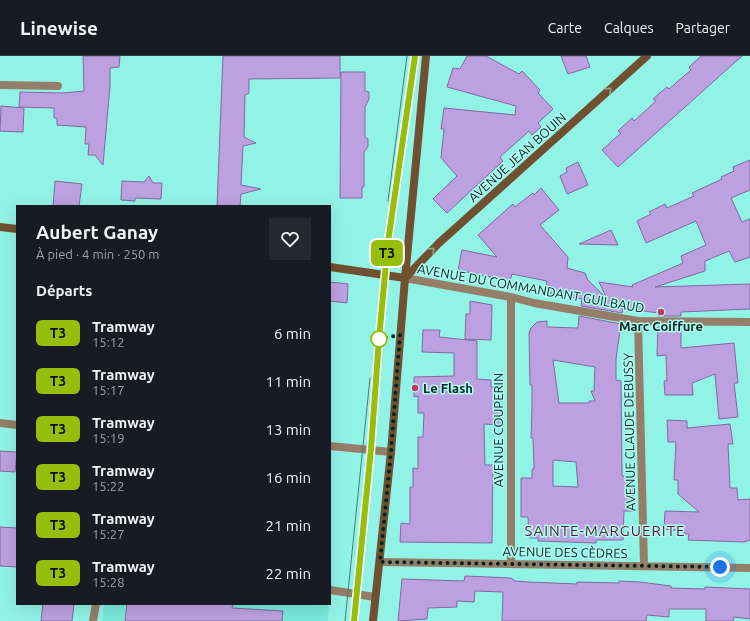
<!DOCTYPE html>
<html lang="fr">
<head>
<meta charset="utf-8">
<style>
  body { margin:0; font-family:Ubuntu,sans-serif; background:#242831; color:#f1f3f6; height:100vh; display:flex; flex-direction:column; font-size:15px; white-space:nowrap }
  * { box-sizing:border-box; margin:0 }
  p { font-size:13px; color:#9ea1a6 }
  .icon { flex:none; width:22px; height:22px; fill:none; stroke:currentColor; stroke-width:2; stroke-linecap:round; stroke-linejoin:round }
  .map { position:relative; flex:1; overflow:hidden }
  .sheet { position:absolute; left:16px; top:149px; width:315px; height:400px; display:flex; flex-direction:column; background:#171b24; border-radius:0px; box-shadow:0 4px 16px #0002 }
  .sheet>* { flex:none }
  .badge { padding:0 8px; border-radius:6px; font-size:14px; line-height:26px }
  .you { position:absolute; width:20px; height:20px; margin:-10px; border:3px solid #fff; border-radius:50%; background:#1a73e8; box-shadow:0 0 0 6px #1a73e833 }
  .map>.badge { position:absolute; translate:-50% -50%; box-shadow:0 0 0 2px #fff }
  h2 { padding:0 20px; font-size:15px; line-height:36px }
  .round { display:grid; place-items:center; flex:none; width:42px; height:42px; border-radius:0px; background:#242831 }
  .headline { display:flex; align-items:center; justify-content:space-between; height:68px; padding:0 20px }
  h1 { font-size:19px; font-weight:700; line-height:30px }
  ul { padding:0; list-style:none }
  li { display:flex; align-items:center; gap:12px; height:48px; padding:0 20px }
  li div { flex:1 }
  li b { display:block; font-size:15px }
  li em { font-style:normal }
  li .badge { min-width:44px; font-weight:700; text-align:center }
  header { display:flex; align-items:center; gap:24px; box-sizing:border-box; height:56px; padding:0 20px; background:#171b24; border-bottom:1px solid #363941 }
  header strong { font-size:19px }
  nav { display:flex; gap:22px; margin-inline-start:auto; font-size:14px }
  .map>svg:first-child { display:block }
</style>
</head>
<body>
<header>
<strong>Linewise</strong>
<nav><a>Carte</a><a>Calques</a><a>Partager</a></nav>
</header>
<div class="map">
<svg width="750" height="565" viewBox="0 0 750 565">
  <rect width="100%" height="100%" fill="#91f3e6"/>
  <path fill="#79e9db" d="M 104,548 L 329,548 L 328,565 L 102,565 Z"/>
  <path fill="#bda0df" stroke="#8367a2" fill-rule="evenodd" d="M 83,0 L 120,0 L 119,11 L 110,12 L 110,30 L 103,109 L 95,99 L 88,99 L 89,88 L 85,88 L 86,71 L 57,69 L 57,62 L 54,62 L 54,52 L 19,51 L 20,36 L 63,37 L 84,35 Z
    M 223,0 L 340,0 L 340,22 L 249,23 L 249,37 L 245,39 L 244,81 L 256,87 L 243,90 L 241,129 L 261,133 L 241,138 L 240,150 L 217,150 Z
    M 467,0 L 486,0 L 519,18 L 522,15 L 540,34 L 538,37 L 553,53 L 538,67 L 541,71 L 532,79 L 529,75 L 500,101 L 503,105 L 447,157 L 433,143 L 457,120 L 441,102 L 444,73 L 441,73 L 444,52 L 515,59 L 516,50 L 447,31 L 453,12 L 460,13 Z
    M 561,0 L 586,0 L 590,11 L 568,18 Z
    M 701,0 L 742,0 L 618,111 L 602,94 L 621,77 L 618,75 L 632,62 L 634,65 L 656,45 L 653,43 L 667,31 L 669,33 L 691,14 L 689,11 Z
    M 341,16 L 365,16 L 365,35 L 369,36 L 369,43 L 365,51 L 365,81 L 368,83 L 368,91 L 364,96 L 364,131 L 362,131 L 362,142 L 340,142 Z
    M 1,50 L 24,52 L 23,76 L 0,75 Z
    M 750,104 L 750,134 L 731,142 L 742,166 L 750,163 L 750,201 L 735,206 L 729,195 L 705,205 L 705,215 L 655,231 L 750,228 L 750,253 L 681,256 L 681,260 L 658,260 L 658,257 L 623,252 L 622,257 L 581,250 L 582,243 L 545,236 L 547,225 L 512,218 L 510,225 L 458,214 L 462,194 L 497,201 L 478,179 L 513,148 L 515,151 L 533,137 L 534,139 L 541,132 L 559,154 L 540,169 L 568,201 L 567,212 L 585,217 L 588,224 L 607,243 L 599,226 L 633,231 L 632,229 L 683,207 L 681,200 L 706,189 L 696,165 L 646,187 L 637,165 L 651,158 L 649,156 L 665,148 L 667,152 L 694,140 L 692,137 L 722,123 L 721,121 L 734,115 L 733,111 Z
    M 578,106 L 588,129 L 567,138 L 560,120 L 567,116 L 566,112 Z
    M 149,120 L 153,127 L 162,127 L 161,143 L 135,142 L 135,145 L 121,144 L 122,125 L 144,126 Z
    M 55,125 L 82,128 L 79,150 L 53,150 Z
    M 611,174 L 618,189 L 579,188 Z
    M 330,226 L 348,228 L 347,247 L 330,245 Z
    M 470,245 L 492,249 L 491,284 L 465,283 L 466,258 L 470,258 Z
    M 579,260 L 621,268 L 616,303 L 616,324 L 621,325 L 622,420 L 632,421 L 633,455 L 624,455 L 623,484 L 596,484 L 596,487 L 538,485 L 538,482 L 529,482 L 528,461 L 521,461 L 521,422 L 532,422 L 532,413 L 534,413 L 533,382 L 531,382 L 532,352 L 532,329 L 530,329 L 529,277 L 531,272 L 537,266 L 547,265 L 547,271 L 578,272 ZM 553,304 L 595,311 L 594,335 L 591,335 L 595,345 L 589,345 L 589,347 L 559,347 ZM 553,404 L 576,406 L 578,431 L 553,430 Z
    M 658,271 L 681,271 L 681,292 L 734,287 L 738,327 L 734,327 L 738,361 L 719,363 L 715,318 L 692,327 L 693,339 L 665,339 L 664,325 L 667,325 L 666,299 L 657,300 Z
    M 423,274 L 440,274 L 439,281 L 477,285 L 477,323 L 491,324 L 491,331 L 494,331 L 494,354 L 501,354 L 501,369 L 484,368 L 485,409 L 493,409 L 492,487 L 400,486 L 401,467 L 410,468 L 410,431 L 413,431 L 413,412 L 418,413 L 418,381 L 423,381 L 424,357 L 418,357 L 418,340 L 414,341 L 414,321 L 454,320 L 454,297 L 422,296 Z
    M 667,364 L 687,365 L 687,372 L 730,368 L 733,388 L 728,388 L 730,432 L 737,432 L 738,444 L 750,443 L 750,484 L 744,486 L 688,484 L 689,478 L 684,478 L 684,475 L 664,473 L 665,455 L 699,456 L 678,438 L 678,424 L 674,424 L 676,386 L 668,386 Z
    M 0,395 L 17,396 L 15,416 L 0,415 Z
    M 0,471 L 17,472 L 17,511 L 0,510 Z
    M 465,520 L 511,522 L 515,525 L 529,526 L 577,528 L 577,526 L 619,527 L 619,525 L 640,526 L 671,530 L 671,532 L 705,533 L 705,531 L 750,533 L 750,563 L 734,561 L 733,565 L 706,565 L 706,553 L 669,553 L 669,561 L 647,559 L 646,565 L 502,565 L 503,536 L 475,535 L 474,546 L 457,545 L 457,551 L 428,552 L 427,563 L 398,565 L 402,523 L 464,525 Z
    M 43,548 L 74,548 L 72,565 L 41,565 Z
    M 127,548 L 233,548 L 232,552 L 283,555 L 282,565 L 125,565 Z"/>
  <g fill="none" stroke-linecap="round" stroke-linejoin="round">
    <path stroke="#947e69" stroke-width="8" d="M 0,29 L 58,30
      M 405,222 L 511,241 L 534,247 L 638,265 L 750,266
      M 511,241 L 511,507
      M 638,265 L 644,510
      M 0,367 L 17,369
      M 330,390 L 391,396
      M 380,506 L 750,512
      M 330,534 L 375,541
      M 93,565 L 96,548"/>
    <path stroke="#6f5031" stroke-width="8" d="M 0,171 L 17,173
      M 330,211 L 405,222
      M 405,222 L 439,187 L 647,0
      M 373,565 L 391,396 L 405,222 L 426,0"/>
    <path stroke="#417e77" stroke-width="1" d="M 388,145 L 407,0
      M 345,565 L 370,322
      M 354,565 L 371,393 L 379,283 L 388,186 L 415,0"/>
  </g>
  <defs><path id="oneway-chevron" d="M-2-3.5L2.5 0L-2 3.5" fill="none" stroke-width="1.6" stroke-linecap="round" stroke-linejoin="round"/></defs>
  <g stroke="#90a692">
    <use href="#oneway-chevron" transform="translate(609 34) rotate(-44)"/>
    <use href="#oneway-chevron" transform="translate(432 194) rotate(-45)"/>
  </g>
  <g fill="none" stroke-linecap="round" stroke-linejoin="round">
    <g stroke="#fff" stroke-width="9">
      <path id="line" d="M 354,565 L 371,393 L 379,283 L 388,186 L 415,0"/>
    </g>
    <use href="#line" stroke="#96be0d" stroke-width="6"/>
    <path stroke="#042522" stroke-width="4" stroke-dasharray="0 7.2" d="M 379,283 L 400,279 L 391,396 L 380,506 L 720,511"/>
  </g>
  <g fill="#c43665" stroke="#b0fcf2" stroke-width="1.5">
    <circle cx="661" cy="256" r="4"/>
    <circle cx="415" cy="332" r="4"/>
  </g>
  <circle fill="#fff" stroke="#96be0d" stroke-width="2" cx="379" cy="283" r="8"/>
  <g text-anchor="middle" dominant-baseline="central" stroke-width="3" stroke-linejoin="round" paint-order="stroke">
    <g font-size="13" fill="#042522" stroke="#b0fcf2">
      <text transform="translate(517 101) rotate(-42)">AVENUE JEAN BOUIN</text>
      <text transform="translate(531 232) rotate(10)">AVENUE DU COMMANDANT GUILBAUD</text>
      <text transform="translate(498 374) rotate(-90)">AVENUE COUPERIN</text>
      <text transform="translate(629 376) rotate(-91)">AVENUE CLAUDE DEBUSSY</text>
      <text transform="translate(565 496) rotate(1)">AVENUE DES CÈDRES</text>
    </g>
    <g font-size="13" font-weight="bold" fill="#042522" stroke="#b0fcf2">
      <text x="661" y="270">Marc Coiffure</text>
      <text x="423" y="332" text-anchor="start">Le Flash</text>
    </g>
    <g font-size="15" letter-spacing="1" fill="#5e1a2f" stroke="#b0fcf2">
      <text x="605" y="474">SAINTE-MARGUERITE</text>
    </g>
  </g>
</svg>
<div class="you" style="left:720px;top:511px"></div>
<b class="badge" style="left:387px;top:197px;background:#96be0d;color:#111">T3</b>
<section class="sheet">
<div class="headline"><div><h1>Aubert Ganay</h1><p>À pied · 4 min · 250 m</p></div><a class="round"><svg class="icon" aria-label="heart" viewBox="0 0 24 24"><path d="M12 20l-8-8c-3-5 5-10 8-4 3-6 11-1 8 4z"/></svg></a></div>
<h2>Départs</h2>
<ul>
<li><span class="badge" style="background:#96be0d;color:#111">T3</span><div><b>Tramway</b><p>15:12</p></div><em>6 min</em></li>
<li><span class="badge" style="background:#96be0d;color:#111">T3</span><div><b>Tramway</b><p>15:17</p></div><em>11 min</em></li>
<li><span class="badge" style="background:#96be0d;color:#111">T3</span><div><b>Tramway</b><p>15:19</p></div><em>13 min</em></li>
<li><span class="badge" style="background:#96be0d;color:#111">T3</span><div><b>Tramway</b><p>15:22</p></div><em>16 min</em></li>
<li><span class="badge" style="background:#96be0d;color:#111">T3</span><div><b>Tramway</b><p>15:27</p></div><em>21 min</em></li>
<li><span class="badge" style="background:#96be0d;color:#111">T3</span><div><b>Tramway</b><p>15:28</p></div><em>22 min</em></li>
</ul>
</section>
</div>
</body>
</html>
